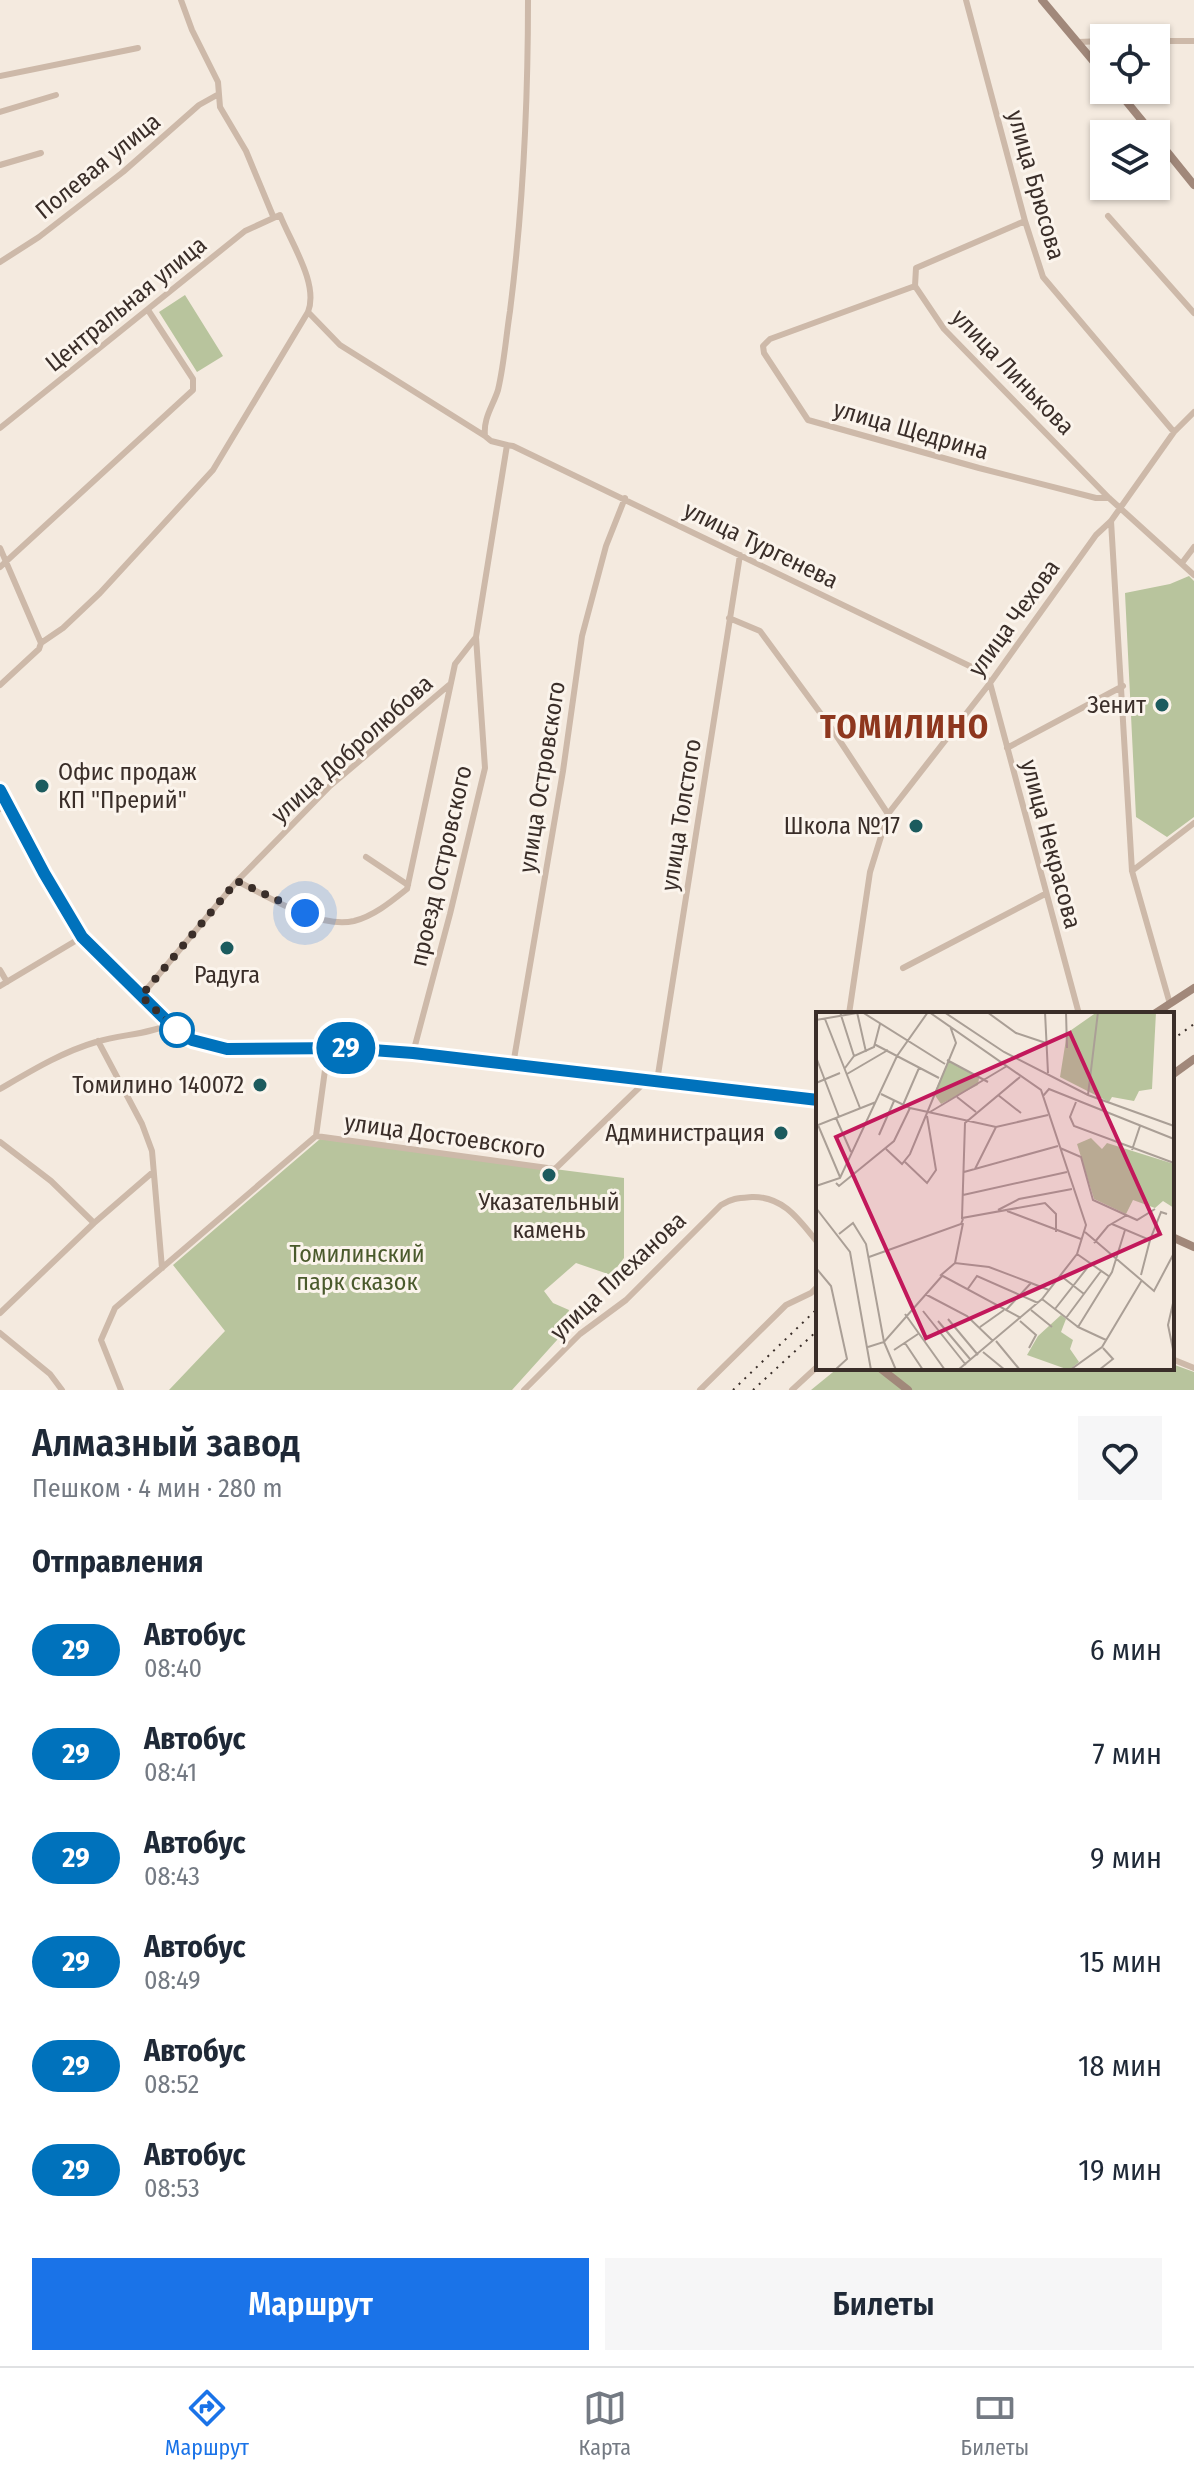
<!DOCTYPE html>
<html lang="ru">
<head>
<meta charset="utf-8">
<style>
  body { margin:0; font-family:"Fira Sans Condensed",sans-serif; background:#f6f6f7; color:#1f2937; height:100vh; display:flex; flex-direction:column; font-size:30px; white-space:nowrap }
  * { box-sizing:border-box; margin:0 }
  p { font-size:26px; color:#747a83 }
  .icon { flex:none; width:44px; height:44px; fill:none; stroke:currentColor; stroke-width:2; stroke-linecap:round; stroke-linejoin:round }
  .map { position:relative; height:1390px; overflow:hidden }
  .sheet { display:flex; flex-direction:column; background:#fff; flex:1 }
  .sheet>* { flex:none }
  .badge { padding:0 16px; border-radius:26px; font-size:28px; line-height:52px }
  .controls { position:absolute; left:1090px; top:24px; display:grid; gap:16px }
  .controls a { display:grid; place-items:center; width:80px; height:80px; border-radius:0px; background:#fff; box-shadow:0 2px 6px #0004; font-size:40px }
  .you { position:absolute; width:40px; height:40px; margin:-20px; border:6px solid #fff; border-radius:50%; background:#1a73e8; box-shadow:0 0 0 12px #1a73e833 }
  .map>.badge { position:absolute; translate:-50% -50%; box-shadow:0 0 0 4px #fff }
  h2 { padding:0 32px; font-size:30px; line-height:72px }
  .round { display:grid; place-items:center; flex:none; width:84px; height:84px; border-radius:0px; background:#f6f6f7 }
  .headline { display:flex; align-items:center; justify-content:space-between; height:136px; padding:0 32px }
  h1 { font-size:38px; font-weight:600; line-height:60px }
  .action { display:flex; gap:16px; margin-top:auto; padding:16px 32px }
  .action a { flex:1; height:92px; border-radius:0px; background:#1a73e8; color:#fff; font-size:32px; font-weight:600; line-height:92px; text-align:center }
  .action a+a { background:#f6f6f7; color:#1f2937 }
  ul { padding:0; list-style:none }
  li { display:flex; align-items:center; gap:24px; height:104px; padding:0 32px }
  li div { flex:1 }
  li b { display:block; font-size:30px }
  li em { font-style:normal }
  li .badge { min-width:88px; font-weight:700; text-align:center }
  .tab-bar { display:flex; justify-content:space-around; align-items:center; height:112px; border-top:2px solid #e0e1e3; background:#fff; font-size:22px; color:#747a83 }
  .tab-bar a { display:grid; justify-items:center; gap:4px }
  .tab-bar .active { color:#1a73e8 }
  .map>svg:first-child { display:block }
</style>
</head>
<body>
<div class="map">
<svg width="1194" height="1390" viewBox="0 0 1194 1390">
  <rect width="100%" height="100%" fill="#f4eadf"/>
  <path fill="#b8c49d" d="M 185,295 L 223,356 L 197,372 L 159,312 Z
    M 1189,576 L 1194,581 L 1194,817 L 1167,837 L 1136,817 L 1125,593 L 1170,584 Z
    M 320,1139 L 624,1178 L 624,1258 L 611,1275 L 576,1263 L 544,1291 L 553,1303 L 569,1310 L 566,1330 L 512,1390 L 169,1390 L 225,1331 L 173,1265 Z
    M 1172,1364 L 1194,1372 L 1194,1390 L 811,1390 L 838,1368 L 1172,1368 Z"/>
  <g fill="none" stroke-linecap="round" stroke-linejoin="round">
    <path stroke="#cdb9a9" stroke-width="6" d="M 181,0 L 192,30 L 218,82 L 220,107 L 246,151 L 273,216
      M 966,0 L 1025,221 L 1043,277 L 1174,432
      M 1156,41 L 1194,41
      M 1078,42 L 1104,41
      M 0,76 L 138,48
      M 0,112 L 56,95
      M 0,165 L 41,153
      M 1108,216 L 1194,313
      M 1025,221 L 916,268 L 915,286 L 944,329 L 1109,498 L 1194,575
      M 0,262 L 39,237 L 123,172 L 199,105 L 217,95
      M 915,286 L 770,339 L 763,346 L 764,353 L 808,420 L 979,468 L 1096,498 L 1109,498
      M 308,312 L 340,345 L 485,436
      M 0,428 L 245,231 L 280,215 C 291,243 319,284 308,312 L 213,470 L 100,593 L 63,628 L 41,643
      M 507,445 L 491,441 L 485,436 C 483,418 493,406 498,390 C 504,365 506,337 510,311 C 523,208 528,104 528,0
      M 1111,521 L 1132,871 L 1170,1004
      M 0,548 L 41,643 L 39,649 L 0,685
      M 1182,563 L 1194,547
      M 0,567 L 193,390 L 193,379 L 148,310
      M 729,618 L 760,631 L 832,729 L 888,814
      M 1007,748 L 1123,686
      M 0,809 L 7,805
      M 366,857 L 408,885
      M 1132,871 L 1194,823
      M 237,881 C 269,897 318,929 354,921 C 374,916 392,901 407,889 L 455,664 L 476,637 L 507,445 L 513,446 L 980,671 L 990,683 L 1079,1014
      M 903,968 L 1045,894
      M 0,970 L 7,982
      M 0,986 L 82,937
      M 141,996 L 237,881 L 330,786 L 449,685
      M 849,1014 L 870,872 L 888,814 L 990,683 L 1096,535 L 1111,521 L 1174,432 L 1194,412
      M 98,1041 L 142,1124 L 152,1151 L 162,1268
      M 413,1053 L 450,914 L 485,768 L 476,637
      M 513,1065 L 563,771 L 582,636 L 606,546 L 625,498
      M 657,1081 L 740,555
      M 0,1089 C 31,1071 62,1052 96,1042 C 121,1034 147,1035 170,1024
      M 316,1136 L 328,1048
      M 0,1142 L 51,1181 L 94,1223
      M 0,1313 L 94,1223 L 153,1172
      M 0,1333 L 50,1374 L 62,1390
      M 1172,1359 L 1194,1368
      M 121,1390 L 101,1340 L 115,1308 L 316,1136 L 555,1169 L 647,1080
      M 524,1390 L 580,1334 L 626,1300 L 721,1205 C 732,1198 739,1198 752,1197 C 784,1196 800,1221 818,1243
      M 700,1390 L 786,1305 L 811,1293 L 818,1286
      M 792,1390 L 818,1366"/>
    <path stroke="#a1887a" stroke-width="8" d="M 1042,0 L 1104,74
      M 1117,90 L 1153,134
      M 1156,138 L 1194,185
      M 0,790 L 44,873 L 82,937 L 170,1024 L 192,1040 L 227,1049 L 328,1048 L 413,1053 L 818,1100
      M 1154,1014 L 1194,988
      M 1172,1075 L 1194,1059
      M 1172,1237 L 1194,1247
      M 880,1368 L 908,1390"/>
    <path stroke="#3a2e29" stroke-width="2" stroke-dasharray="2 6" stroke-linecap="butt" d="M 1172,1040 L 1194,1024
      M 733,1390 L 818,1308
      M 753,1390 L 818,1330"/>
  </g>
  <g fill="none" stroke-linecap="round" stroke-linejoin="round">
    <g stroke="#fff" stroke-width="18">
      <path id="line" d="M 0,790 L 44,873 L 82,937 L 170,1024 L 192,1040 L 227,1049 L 345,1048 L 413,1053 L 818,1100"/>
    </g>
    <use href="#line" stroke="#0072bc" stroke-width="12"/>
    <path stroke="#3a2e29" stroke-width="8" stroke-dasharray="0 14.4" d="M 177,1030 L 141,996 L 237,881 L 305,913"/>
  </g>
  <g fill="#1c5b5e" stroke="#fbf4ec" stroke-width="3">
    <circle cx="1162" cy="705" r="8"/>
    <circle cx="42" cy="786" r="8"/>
    <circle cx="916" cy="826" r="8"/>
    <circle cx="227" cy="948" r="8"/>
    <circle cx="260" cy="1085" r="8"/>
    <circle cx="781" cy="1133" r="8"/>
    <circle cx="549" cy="1175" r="8"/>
  </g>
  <circle fill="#fff" stroke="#0072bc" stroke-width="4" cx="177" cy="1030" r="16"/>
  <g text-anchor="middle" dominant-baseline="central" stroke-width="6" stroke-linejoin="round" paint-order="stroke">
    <g font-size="24" fill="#3a2e29" stroke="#fbf4ec">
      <text transform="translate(98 166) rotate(-39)">Полевая улица</text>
      <text transform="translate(1036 185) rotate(74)">улица Брюсова</text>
      <text transform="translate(126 304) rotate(-39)">Центральная улица</text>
      <text transform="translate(1013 372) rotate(46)">улица Линькова</text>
      <text transform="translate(911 430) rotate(16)">улица Щедрина</text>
      <text transform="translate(761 545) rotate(26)">улица Тургенева</text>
      <text transform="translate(1014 618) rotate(-54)">улица Чехова</text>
      <text transform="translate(352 749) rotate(-42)">улица Добролюбова</text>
      <text transform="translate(542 777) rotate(-81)">улица Островского</text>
      <text transform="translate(681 815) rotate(-81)">улица Толстого</text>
      <text transform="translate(1051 844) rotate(75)">улица Некрасова</text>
      <text transform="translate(441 866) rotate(-77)">проезд Островского</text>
      <text transform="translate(445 1136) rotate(8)">улица Достоевского</text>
      <text transform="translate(618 1276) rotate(-43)">улица Плеханова</text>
    </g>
    <g font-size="24" fill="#3a2e29" stroke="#fbf4ec" text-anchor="end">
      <text x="1146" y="705">Зенит</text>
      <text x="58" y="772" text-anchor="start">Офис продаж<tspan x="58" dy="28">КП "Прерий"</tspan></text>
      <text x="900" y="826">Школа №17</text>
      <text x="227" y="975" text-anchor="middle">Радуга</text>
      <text x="244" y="1085">Томилино 140072</text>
      <text x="765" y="1133">Администрация</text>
      <text x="549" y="1202" text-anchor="middle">Указательный<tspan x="549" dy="28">камень</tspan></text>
    </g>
    <g font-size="24" fill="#4a5a2c" stroke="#fbf4ec">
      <text x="357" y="1254">Томилинский<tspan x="357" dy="28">парк сказок</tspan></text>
    </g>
    <g font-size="32" font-weight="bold" letter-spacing="2" fill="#8e371e" stroke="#fbf4ec">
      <text x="905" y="727">ТОМИЛИНО</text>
    </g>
  </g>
  <g transform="translate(816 1012)">
    <rect width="358" height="358" fill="#f4eadf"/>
    <path d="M 281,0 L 340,0 L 336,77 L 323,79 L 318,89 L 296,85 L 293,90 L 244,65 L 251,21 ZM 132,49 L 163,66 L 162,73 L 125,92 L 118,82 ZM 275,126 L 286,137 L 291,131 L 358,152 L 358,196 L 347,189 L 339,196 L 317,188 L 310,202 L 278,187 L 261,132 ZM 245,303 L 250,307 L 245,320 L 257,328 L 254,337 L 263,350 L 253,358 L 211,343 L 222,324 Z" fill="#b8c49d"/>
    <path fill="none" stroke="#aa9f96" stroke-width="2" d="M 24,0 L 38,44M 41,0 L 50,40M 46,0 L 129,52M 113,0 L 225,78 L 270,213 L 261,242 L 226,287 L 142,358M 128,0 L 188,40 L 272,83 L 358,114M 171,0 L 200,21 L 230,31M 229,0 L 232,61M 250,0 L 251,36M 9,7 L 44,96M 0,8 L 41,1M 58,32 L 123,66M 0,45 L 23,105M 131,48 L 172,70M 29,56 L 38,44 L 58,35 L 64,12M 31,62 L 72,38M 204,65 L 149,111 L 146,206 L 229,191 L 240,202 L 240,220M 0,71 L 24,61M 65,82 L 94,96 L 180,115 L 232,103M 182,83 L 205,101M 272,83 L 282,0M 227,84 L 233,77 L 358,127M 141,85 L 160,100M 260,90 L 254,105 L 258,114 L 358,151M 87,93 L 103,56M 114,100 L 191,54M 20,106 L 35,140M 63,123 L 78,89M 244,136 L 265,145 L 277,188 L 321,208 L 339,197M 70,137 L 86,152 L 94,142 L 140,31 L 134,14M 316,138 L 324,114M 89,150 L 111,171 L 120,158 L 111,104M 159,157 L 180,115M 148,160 L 242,134M 24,165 L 2,113 L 60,90M 20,171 L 23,174 L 78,129 L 94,96M 0,174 L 24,166 L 81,44 L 112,0M 147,183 L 251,160M 0,196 L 34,240 L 55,358M 182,198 L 203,187 L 256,177M 191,199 L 265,227M 296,212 L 334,228 L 325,263M 269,220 L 338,279 L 358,241M 23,222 L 37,211 L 50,232 L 68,330 L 80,358M 334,228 L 345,200 L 351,202M 278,231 L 292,214 L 311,203M 261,242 L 294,265M 53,245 L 145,212 L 147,207M 139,251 L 147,211M 0,256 L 15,274 L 31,347 L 19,358M 245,264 L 268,282M 151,278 L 161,264 L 222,291M 109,282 L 151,304 L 177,329M 226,287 L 262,315M 358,287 L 352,313 L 358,342M 239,297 L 275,251M 190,298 L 215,271 L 233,278M 215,298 L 236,315M 107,299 L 150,353M 89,302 L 129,358M 205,306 L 125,263 L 139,251 L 173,255 L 215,271M 250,306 L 285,259M 132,307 L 162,343M 122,309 L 154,347M 204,309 L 220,323 L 213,336M 164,315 L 188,298M 290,328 L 262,315 L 296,260 L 309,218M 180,329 L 204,358M 89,331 L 107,358M 52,335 L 68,330 L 126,264M 78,338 L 102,322M 167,340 L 189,358M 254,358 L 286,335 L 326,268M 283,358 L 297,347 L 287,336"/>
    <path fill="#c2185b" fill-opacity="0.15" stroke="#c2185b" stroke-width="4" d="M 254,21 L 344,222 L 110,326 L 20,125 Z"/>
    <rect width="358" height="358" fill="none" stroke="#3a2e29" stroke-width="4"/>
  </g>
</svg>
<div class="controls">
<a><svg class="icon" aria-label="locate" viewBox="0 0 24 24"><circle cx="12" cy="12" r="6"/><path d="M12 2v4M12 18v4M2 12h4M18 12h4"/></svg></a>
<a><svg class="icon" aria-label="layers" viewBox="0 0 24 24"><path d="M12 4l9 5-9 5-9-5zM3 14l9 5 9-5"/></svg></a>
</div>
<div class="you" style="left:305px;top:913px"></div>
<b class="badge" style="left:346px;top:1048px;background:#0072bc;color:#fff">29</b>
</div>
<section class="sheet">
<div class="headline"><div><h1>Алмазный завод</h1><p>Пешком · 4 мин · 280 m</p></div><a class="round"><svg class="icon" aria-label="heart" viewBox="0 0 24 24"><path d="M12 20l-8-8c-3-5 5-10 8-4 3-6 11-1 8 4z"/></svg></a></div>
<h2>Отправления</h2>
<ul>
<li><span class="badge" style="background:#0072bc;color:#fff">29</span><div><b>Автобус</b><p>08:40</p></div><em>6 мин</em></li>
<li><span class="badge" style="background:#0072bc;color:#fff">29</span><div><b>Автобус</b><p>08:41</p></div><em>7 мин</em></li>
<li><span class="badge" style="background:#0072bc;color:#fff">29</span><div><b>Автобус</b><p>08:43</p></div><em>9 мин</em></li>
<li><span class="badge" style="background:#0072bc;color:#fff">29</span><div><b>Автобус</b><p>08:49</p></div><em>15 мин</em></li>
<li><span class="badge" style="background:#0072bc;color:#fff">29</span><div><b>Автобус</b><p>08:52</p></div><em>18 мин</em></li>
<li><span class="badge" style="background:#0072bc;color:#fff">29</span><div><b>Автобус</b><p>08:53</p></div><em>19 мин</em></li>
</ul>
<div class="action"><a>Маршрут</a><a>Билеты</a></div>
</section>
<nav class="tab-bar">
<a class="active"><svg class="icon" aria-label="directions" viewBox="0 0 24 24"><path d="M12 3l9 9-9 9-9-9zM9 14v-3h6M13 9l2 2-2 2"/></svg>Маршрут</a>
<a><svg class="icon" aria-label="map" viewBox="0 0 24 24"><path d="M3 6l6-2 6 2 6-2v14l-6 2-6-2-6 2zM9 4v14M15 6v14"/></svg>Карта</a>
<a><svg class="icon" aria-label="tickets" viewBox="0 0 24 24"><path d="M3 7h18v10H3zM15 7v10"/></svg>Билеты</a>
</nav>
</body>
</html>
